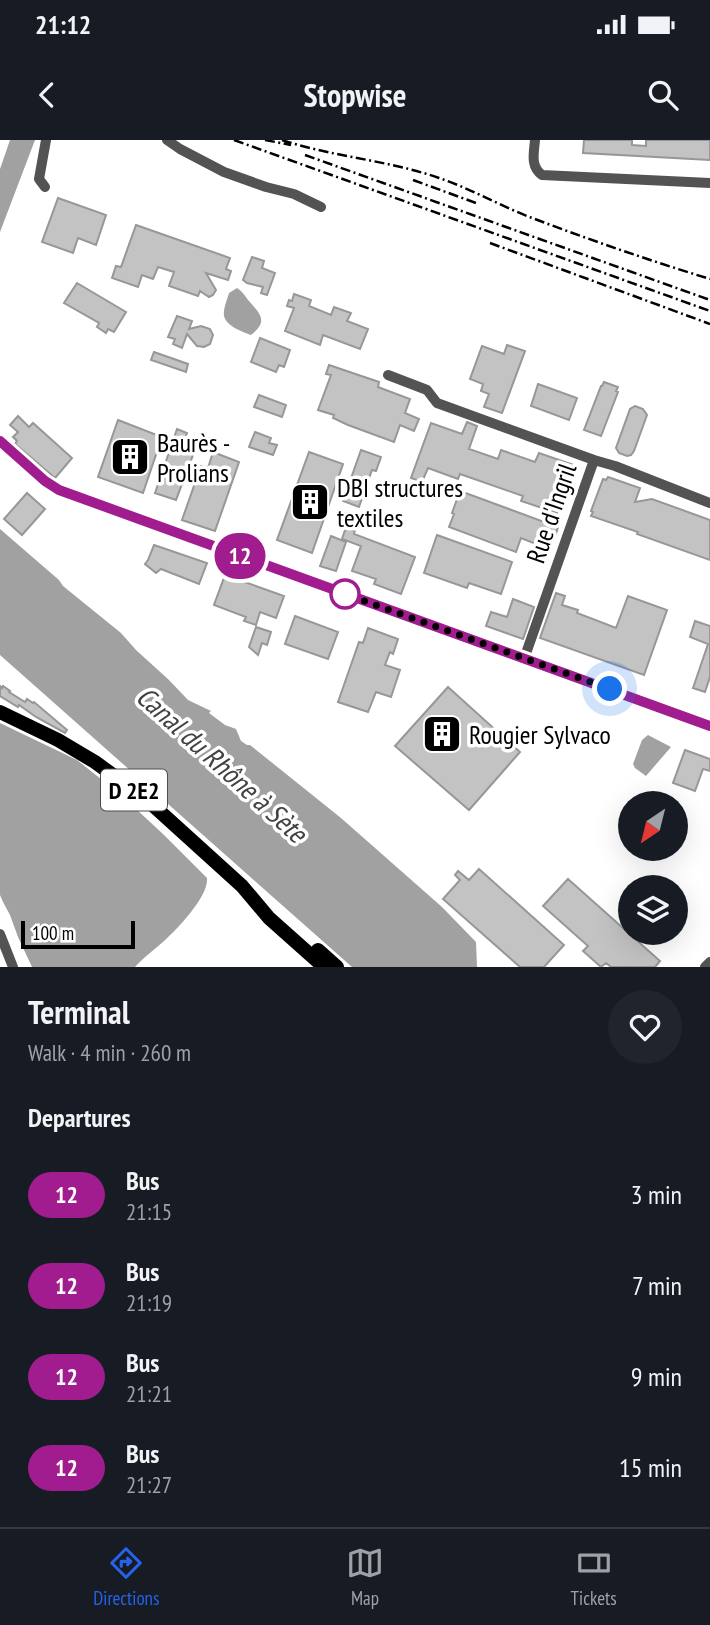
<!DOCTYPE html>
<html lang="en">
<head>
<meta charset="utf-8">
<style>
  body { margin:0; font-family:"PT Sans Narrow",sans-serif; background:#20242c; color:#f1f3f6; height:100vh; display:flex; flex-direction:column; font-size:26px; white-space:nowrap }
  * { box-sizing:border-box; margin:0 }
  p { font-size:23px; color:#9ea1a6 }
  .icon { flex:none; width:38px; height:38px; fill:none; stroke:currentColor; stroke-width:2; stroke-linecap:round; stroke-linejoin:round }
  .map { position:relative; height:827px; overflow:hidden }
  .drawer { display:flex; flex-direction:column; background:#171b24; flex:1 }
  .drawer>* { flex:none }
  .badge { padding:0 14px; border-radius:23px; font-size:24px; line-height:46px }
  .needle { width:46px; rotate:215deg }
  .tools { position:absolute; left:618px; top:651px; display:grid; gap:14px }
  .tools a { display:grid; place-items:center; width:70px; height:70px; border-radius:50%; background:#171b24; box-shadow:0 7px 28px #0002; font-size:35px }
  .scale { position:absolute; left:21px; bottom:18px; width:114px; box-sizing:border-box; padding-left:7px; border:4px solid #000; border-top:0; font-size:19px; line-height:24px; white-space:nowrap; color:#000; -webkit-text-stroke:5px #fff; paint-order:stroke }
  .you { position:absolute; width:35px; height:35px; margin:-18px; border:5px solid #fff; border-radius:50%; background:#1a73e8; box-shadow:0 0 0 10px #1a73e833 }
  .map>.badge { position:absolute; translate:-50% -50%; box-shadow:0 0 0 4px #fff }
  h2 { padding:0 28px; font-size:26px; line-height:63px }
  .round { display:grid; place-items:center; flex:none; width:74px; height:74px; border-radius:37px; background:#20242c }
  .headline { display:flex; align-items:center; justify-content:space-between; height:119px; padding:0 28px }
  h1 { font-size:33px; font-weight:800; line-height:52px }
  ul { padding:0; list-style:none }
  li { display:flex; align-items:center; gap:21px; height:91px; padding:0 28px }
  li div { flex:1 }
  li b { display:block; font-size:26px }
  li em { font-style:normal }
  li .badge { min-width:77px; font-weight:700; text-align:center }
  .status { display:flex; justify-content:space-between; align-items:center; height:49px; padding:0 35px; background:#171b24; direction:ltr }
  .status svg { height:19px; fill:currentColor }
  header { display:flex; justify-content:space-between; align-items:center; height:91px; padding:0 28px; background:#171b24; font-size:32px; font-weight:800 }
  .tabs { display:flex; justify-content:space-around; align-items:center; height:98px; border-top:2px solid #363941; background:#171b24; font-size:19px; color:#9ea1a6 }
  .tabs a { display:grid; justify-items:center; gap:4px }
  .tabs .active { color:#2563eb }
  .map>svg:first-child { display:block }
</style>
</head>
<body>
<div class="status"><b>21:12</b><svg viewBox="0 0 49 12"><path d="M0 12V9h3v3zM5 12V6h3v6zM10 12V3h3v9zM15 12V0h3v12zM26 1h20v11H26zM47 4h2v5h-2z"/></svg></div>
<header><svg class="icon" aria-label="back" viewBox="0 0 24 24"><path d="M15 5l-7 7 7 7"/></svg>Stopwise<svg class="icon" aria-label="search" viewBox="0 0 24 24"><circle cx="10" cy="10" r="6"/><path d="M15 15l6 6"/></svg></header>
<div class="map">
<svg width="710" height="827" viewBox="0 0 710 827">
  <rect width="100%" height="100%" fill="#fff"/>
  <path fill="#a1a1a1" d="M 10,0 L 35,0 L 0,92 L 0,29 Z
    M 237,148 C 243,152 245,156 249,161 C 260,174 269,181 251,195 C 243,192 226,186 224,176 C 223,169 227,160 229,153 Z
    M 0,389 L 59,440 L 63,446 L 121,493 L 136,510 L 169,540 L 188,560 L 211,571 L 209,573 L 225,585 L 236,589 L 241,601 L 247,605 L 250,605 L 341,678 L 442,767 L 476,802 L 477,827 L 352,827 L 0,515 Z
    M 0,583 L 77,620 L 121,655 L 164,695 L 207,738 C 209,756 177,789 164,801 C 154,810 144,817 135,827 L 32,827 L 18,797 L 10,775 L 3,762 L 0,755 Z
    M 648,595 L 671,607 L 646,636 L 635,628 L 633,624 L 642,600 Z"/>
  <path fill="#c3c3c3" stroke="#979797" stroke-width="2" d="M 584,0 L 632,0 L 632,5 L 646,6 L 646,0 L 710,0 L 710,20 L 583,13 Z
    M 58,58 L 106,75 L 96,105 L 78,98 L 73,113 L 42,102 Z
    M 136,85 L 230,118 L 226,129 L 231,131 L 228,140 L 206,133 L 216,150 L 213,155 L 209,157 L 200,151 L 198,156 L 169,146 L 174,132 L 158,127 L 153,139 L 142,135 L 138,147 L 112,138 L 116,126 L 121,127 Z
    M 252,117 L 264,121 L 262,128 L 275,133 L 267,155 L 261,153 L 263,147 L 247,143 L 243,140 Z
    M 77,143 L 126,172 L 114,192 L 108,189 L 106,193 L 97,187 L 99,183 L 64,163 Z
    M 294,154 L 311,160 L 309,166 L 331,175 L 334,167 L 351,173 L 347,181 L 368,189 L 360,209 L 323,195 L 320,205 L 285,191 L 294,168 L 287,166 L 289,160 L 292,161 Z
    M 177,176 L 192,181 L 189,189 L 201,186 L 210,189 L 213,195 L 210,204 L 204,207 L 197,206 L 187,194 L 182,208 L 173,204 L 175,199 L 168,197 Z
    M 260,198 L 290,210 L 284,227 L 279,225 L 276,232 L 251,222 Z
    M 507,205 L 525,211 L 502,273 L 484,267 L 489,254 L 481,251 L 483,244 L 470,239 L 482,206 L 504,214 Z
    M 154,212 L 188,224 L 186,232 L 151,220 Z
    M 329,225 L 379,242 L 378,247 L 410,259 L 405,273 L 419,279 L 414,291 L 400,285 L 394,302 L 348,285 L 333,278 L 334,275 L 318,270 L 331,235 L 326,234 Z
    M 604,242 L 618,247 L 616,251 L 618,252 L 601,296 L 584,290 L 601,246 L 602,246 Z
    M 538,244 L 577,258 L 569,280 L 531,266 Z
    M 259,255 L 286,265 L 282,277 L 254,267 Z
    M 635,266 L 643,269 L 647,275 L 634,311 L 631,315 L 627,316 L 619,313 L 616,308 L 630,269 Z
    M 18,276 L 29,287 L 33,283 L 72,318 L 55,338 L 15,304 L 17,301 L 13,297 L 18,292 L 10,285 Z
    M 118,280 L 162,297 L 143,353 L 98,337 Z
    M 467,282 L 477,286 L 469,309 L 498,319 L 501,310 L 535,322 L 539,313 L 574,325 L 557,373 L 521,361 L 523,356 L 460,334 L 458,339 L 428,328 L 422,342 L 411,338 L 431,283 L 462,294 Z
    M 177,289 L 187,293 L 184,302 L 196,307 L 176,360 L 155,353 Z
    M 255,292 L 271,298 L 269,303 L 277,305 L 273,315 L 249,307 Z
    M 361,310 L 381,317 L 376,331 L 372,330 L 359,367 L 343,361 Z
    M 213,312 L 239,322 L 215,391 L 182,380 L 201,326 L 208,328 Z
    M 309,312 L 343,324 L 312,413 L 277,400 Z
    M 608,337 L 640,348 L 635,362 L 652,359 L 710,380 L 710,420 L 637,394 L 638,392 L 591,376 L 593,372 L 591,371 L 603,339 L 606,340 Z
    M 460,351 L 558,387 L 555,397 L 545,394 L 541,406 L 521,398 L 516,412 L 449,387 L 454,374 L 452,373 Z
    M 27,353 L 45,369 L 22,395 L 4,379 Z
    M 346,387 L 355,390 L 354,394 L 415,417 L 401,454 L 374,444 L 376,439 L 352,431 L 361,406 L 342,399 Z
    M 437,395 L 512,422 L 501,454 L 469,443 L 467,448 L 424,433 Z
    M 331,396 L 346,402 L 336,431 L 320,426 Z
    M 154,405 L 207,423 L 199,444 L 161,429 L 156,433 L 145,424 L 148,420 Z
    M 225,435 L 284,456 L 276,478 L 260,472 L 256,485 L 244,481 L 246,477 L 214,465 Z
    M 556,453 L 565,456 L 562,465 L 578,470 L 577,473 L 616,488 L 628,456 L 667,470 L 644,535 L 540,498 Z
    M 513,459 L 534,467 L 523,499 L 486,486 L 491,472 L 507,477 Z
    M 295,476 L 338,492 L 328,519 L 285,504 Z
    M 695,481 L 710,486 L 710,537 L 705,552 L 693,548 L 708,504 L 690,497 Z
    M 256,487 L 271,492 L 267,505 L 262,503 L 258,515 L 249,507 Z
    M 368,488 L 398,499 L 393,514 L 390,512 L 385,525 L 400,530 L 391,557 L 376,552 L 368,572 L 338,562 L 359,502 L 363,503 Z
    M 0,546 L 2,548 L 3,546 L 10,551 L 9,552 L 25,562 L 27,559 L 33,563 L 34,562 L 67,590 L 65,593 L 36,577 L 19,565 L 18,567 L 0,556 Z
    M 448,547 L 520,612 L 469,670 L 395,606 Z
    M 685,610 L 710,619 L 710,631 L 703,629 L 695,651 L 673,643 Z
    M 479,729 L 564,805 L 544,827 L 520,827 L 443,759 L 460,740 L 455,735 L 458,731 L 469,740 Z
    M 568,739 L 660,821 L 655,827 L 611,827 L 606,823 L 601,827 L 583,811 L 588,806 L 543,766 Z"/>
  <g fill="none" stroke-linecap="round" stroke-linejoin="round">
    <path stroke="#535353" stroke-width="10" d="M 167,0 L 180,9 L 224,32 L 266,47 L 294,54 L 321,67
      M 535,0 C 534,13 530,26 542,35 L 710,43
      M 45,47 L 39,39 L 46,0
      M 388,235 L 427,250 L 437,263 L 594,320 L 524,519
      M 0,301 L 45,341 L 59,350 L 710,586
      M 594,320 L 615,326 L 710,363
      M 0,794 L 13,827
      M 705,827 L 710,822"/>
    <path stroke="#000" stroke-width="14" d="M 0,572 L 58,600 L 95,622 L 146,659 L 242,746 L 269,778 L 324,827
      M 318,810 L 337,827"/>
    <path stroke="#000" stroke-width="2.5" stroke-dasharray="10 3.5 2 3.5" stroke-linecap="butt" d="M 234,0 L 710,171
      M 265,0 L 291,5
      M 282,0 C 333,17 388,20 439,38 C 469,48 497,64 527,76 C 587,99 648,120 710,139
      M 305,15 L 710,160
      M 413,40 L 476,63
      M 490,103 L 710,184"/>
  </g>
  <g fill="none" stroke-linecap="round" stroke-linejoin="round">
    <g stroke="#fff" stroke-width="16">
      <path id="line" d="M 0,301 L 45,341 L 59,350 L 710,586"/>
    </g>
    <use href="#line" stroke="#a01c8f" stroke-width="10"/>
    <path stroke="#000" stroke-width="7" stroke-dasharray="0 12.6" d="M 345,454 L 337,451 L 610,549"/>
  </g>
  <defs>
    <g id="building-square" transform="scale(2.0125)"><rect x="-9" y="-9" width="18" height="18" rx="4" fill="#000" stroke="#fff"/><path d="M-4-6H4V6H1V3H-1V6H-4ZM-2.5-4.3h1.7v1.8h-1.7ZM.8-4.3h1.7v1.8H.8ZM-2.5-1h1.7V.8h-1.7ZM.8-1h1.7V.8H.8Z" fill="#fff"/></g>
  </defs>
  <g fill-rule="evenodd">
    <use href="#building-square" x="130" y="317"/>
    <use href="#building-square" x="310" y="362"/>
    <use href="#building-square" x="442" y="594"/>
  </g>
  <circle fill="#fff" stroke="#a01c8f" stroke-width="3.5" cx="345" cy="454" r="14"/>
  <g text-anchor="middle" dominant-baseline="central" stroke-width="7" stroke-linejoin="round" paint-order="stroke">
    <rect fill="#fff" stroke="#4c4c4c" stroke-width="2" x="101" y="629.5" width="66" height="41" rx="5"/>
    <g font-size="24" font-weight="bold" fill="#000">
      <text x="134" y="650">D 2E2</text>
    </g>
    <g font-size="26" fill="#000" stroke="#fff" text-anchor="start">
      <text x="157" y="302">Baurès -<tspan x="157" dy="30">Prolians</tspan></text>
      <text x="337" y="347">DBI structures<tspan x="337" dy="30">textiles</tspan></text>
      <text x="469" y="594">Rougier Sylvaco</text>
    </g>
    <g font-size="26" fill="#000" stroke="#fff">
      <text transform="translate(551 373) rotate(-71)">Rue d'Ingril</text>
    </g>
    <g font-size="28" font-style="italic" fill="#424242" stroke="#fff">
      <text transform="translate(222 624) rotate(42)">Canal du Rhône à Sète</text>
    </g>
  </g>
</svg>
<div class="tools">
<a><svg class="needle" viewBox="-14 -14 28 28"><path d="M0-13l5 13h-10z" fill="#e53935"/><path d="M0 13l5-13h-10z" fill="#9ea1a6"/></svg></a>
<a><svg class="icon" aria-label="layers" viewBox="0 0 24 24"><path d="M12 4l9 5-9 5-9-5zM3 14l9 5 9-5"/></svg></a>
</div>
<div class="scale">100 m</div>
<div class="you" style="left:610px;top:549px"></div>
<b class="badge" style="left:240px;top:416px;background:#a01c8f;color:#fff">12</b>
</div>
<section class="drawer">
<div class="headline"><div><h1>Terminal</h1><p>Walk · 4 min · 260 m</p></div><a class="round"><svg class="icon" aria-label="heart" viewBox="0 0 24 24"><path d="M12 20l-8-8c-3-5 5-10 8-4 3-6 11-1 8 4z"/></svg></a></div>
<h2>Departures</h2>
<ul>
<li><span class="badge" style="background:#a01c8f;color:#fff">12</span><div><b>Bus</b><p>21:15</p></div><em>3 min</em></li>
<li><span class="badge" style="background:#a01c8f;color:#fff">12</span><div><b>Bus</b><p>21:19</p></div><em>7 min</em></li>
<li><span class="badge" style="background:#a01c8f;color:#fff">12</span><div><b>Bus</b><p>21:21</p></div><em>9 min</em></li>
<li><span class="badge" style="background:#a01c8f;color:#fff">12</span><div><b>Bus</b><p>21:27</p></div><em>15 min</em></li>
</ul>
</section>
<nav class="tabs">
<a class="active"><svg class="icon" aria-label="directions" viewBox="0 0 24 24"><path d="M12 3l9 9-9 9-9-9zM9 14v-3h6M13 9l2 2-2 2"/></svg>Directions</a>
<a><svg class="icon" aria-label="map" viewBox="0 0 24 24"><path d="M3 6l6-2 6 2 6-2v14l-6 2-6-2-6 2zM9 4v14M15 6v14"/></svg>Map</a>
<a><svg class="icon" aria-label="tickets" viewBox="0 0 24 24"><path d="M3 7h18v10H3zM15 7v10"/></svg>Tickets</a>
</nav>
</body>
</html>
